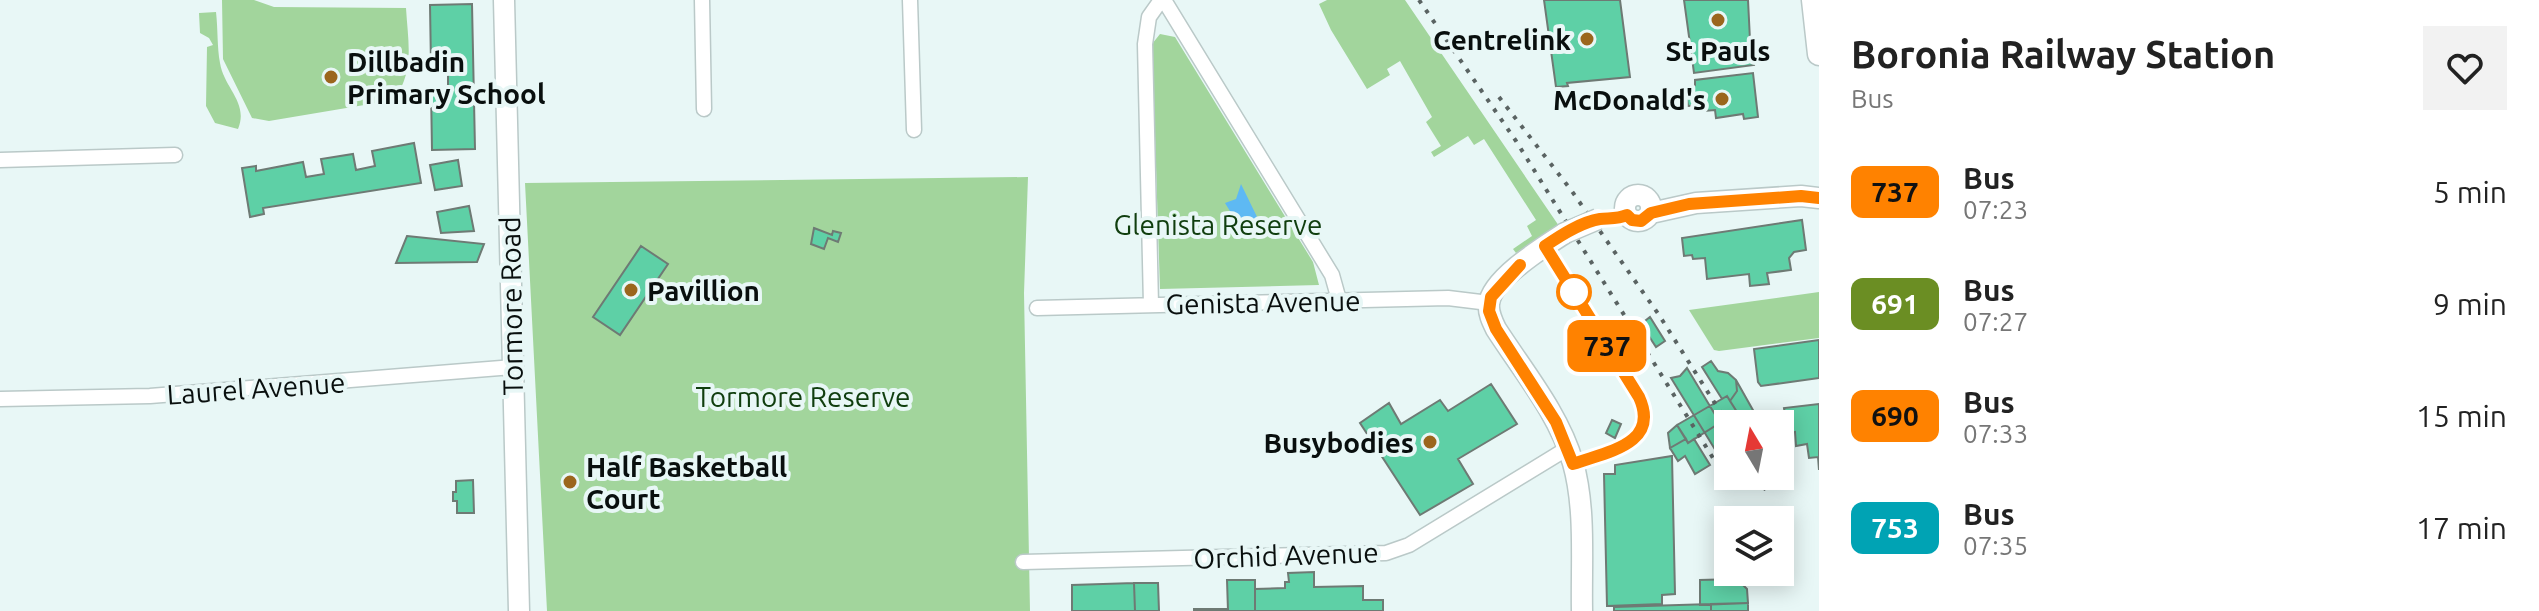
<!DOCTYPE html>
<html lang="en">
<head>
<meta charset="utf-8">
<style>
  body { margin:0; font-family:Ubuntu,sans-serif; background:#f2f2f2; color:#222; height:100vh; display:flex; flex-direction:column; font-size:30px; white-space:nowrap }
  * { box-sizing:border-box; margin:0 }
  p { font-size:26px; color:#767676 }
  .icon { flex:none; width:44px; height:44px; fill:none; stroke:currentColor; stroke-width:2; stroke-linecap:round; stroke-linejoin:round }
  .map { position:relative; flex:1; overflow:hidden }
  .drawer { display:flex; flex-direction:column; background:#fff; width:720px }
  .drawer>* { flex:none }
  .badge { padding:0 16px; border-radius:12px; font-size:28px; line-height:52px }
  .needle { width:52px; rotate:350deg }
  .fabs { position:absolute; left:1714px; top:410px; display:grid; gap:16px }
  .fabs a { display:grid; place-items:center; width:80px; height:80px; border-radius:0px; background:#fff; box-shadow:0 4px 20px #0003; font-size:40px }
  .map>.badge { position:absolute; translate:-50% -50%; box-shadow:0 0 0 4px #fff }
  .round { display:grid; place-items:center; flex:none; width:84px; height:84px; border-radius:0px; background:#f2f2f2 }
  .summary { display:flex; align-items:center; justify-content:space-between; height:136px; padding:0 32px }
  h1 { font-size:38px; font-weight:600; line-height:60px }
  ul { padding:0; list-style:none }
  li { display:flex; align-items:center; gap:24px; height:112px; padding:0 32px }
  li div { flex:1 }
  li b { display:block; font-size:30px }
  li em { font-style:normal }
  li .badge { min-width:88px; font-weight:700; text-align:center }
  main { display:flex; flex:1; min-height:0 }
  .map>svg:first-child { display:block }
</style>
</head>
<body>
<main>
<div class="map">
<svg width="1819" height="611" viewBox="0 0 1819 611">
  <rect width="100%" height="100%" fill="#e8f7f6"/>
  <path fill="#a2d59c" d="M 222,0 L 254,0 L 274,7 L 406,8 C 408,43 415,70 394,100 L 269,121 L 252,118 L 223,59 Z
    M 1327,0 L 1405,0 L 1559,226 L 1516,253 L 1513,249 L 1532,236 L 1527,226 L 1536,220 L 1484,139 L 1474,145 L 1468,136 L 1434,157 L 1431,152 L 1441,146 L 1426,122 L 1432,117 L 1400,61 L 1387,69 L 1390,75 L 1367,89 L 1331,30 L 1319,4 Z
    M 216,12 C 218,29 217,47 220,63 C 224,88 249,103 238,129 L 215,123 L 206,106 L 207,47 L 213,45 L 209,38 L 200,33 L 199,13 Z
    M 1160,34 L 1175,37 L 1313,262 L 1319,285 L 1160,289 L 1152,44 Z
    M 1028,177 L 1024,293 L 1030,611 L 547,611 L 525,183 Z
    M 1819,292 L 1819,338 L 1719,351 L 1714,350 L 1689,310 Z"/>
  <path fill="#5eb9f3" d="M 1241,184 L 1260,223 L 1241,229 L 1225,203 L 1236,199 Z"/>
  <path fill="#5ed0a6" stroke="#6e7a74" stroke-width="2" d="M 1544,0 L 1620,0 L 1630,77 L 1567,83 L 1568,86 L 1556,87 Z
    M 1684,0 L 1748,0 L 1750,40 L 1754,65 L 1694,73 Z
    M 472,4 L 475,149 L 432,150 L 431,89 L 448,89 L 448,66 L 431,66 L 430,5 Z
    M 1753,73 L 1758,117 L 1744,119 L 1743,114 L 1716,118 L 1715,110 L 1704,111 L 1703,105 L 1688,106 L 1686,93 L 1695,85 L 1695,80 Z
    M 414,143 L 421,183 L 263,208 L 264,214 L 250,217 L 242,168 L 256,166 L 256,171 L 303,162 L 306,177 L 324,174 L 321,159 L 353,154 L 356,170 L 375,166 L 372,151 Z
    M 458,160 L 462,186 L 435,190 L 430,165 Z
    M 469,206 L 474,231 L 441,233 L 437,212 Z
    M 1802,220 L 1806,250 L 1794,252 L 1789,258 L 1791,270 L 1767,273 L 1769,284 L 1750,286 L 1749,274 L 1707,279 L 1705,258 L 1693,259 L 1692,255 L 1684,256 L 1682,238 Z
    M 814,228 L 832,235 L 833,231 L 841,233 L 838,242 L 828,238 L 824,249 L 811,244 Z
    M 407,236 L 484,244 L 477,262 L 396,263 Z
    M 641,246 L 668,264 L 620,335 L 593,317 Z
    M 1650,317 L 1665,341 L 1656,347 L 1641,324 Z
    M 1819,340 L 1819,378 L 1761,386 L 1758,382 L 1754,349 Z
    M 1711,361 L 1718,371 L 1728,373 L 1736,380 L 1737,391 L 1730,401 L 1727,396 L 1722,399 L 1702,367 Z
    M 1687,368 L 1728,436 L 1728,447 L 1719,456 L 1671,378 L 1680,376 Z
    M 1736,380 L 1754,412 L 1736,423 L 1732,416 L 1737,412 L 1730,401 L 1737,391 Z
    M 1491,384 L 1517,424 L 1458,459 L 1473,484 L 1420,515 L 1360,423 L 1389,403 L 1401,424 L 1440,400 L 1448,411 Z
    M 1727,396 L 1737,412 L 1688,443 L 1677,425 Z
    M 1819,404 L 1819,470 L 1818,457 L 1809,458 L 1807,444 L 1796,446 L 1795,432 L 1788,433 L 1784,408 Z
    M 1612,420 L 1621,424 L 1615,438 L 1606,433 Z
    M 1677,425 L 1686,439 L 1670,448 L 1668,433 Z
    M 1686,439 L 1688,443 L 1694,439 L 1710,465 L 1695,474 L 1685,456 L 1678,461 L 1670,448 Z
    M 1672,456 L 1675,594 L 1662,595 L 1662,604 L 1607,606 L 1604,474 L 1615,474 L 1615,465 Z
    M 473,480 L 474,513 L 457,513 L 457,501 L 453,501 L 453,492 L 456,492 L 456,481 Z
    M 1314,572 L 1314,587 L 1363,586 L 1363,600 L 1383,600 L 1383,611 L 1255,611 L 1255,589 L 1285,588 L 1285,582 L 1289,582 L 1288,573 Z
    M 1737,579 L 1747,589 L 1748,603 L 1700,605 L 1700,580 Z
    M 1227,580 L 1255,580 L 1255,611 L 1228,611 Z
    M 1134,583 L 1158,583 L 1159,611 L 1135,611 Z
    M 1134,583 L 1135,611 L 1072,611 L 1072,585 Z
    M 1748,603 L 1748,611 L 1711,611 L 1711,604 Z
    M 1711,604 L 1711,611 L 1614,611 L 1614,607 Z
    M 1194,609 L 1228,609 L 1228,611 L 1194,611 Z"/>
  <g fill="none" stroke-linecap="round" stroke-linejoin="round">
    <g stroke="#bac9c8" stroke-width="17">
      <path id="street" d="M 702,0 L 704,109
        M 910,0 L 914,130
        M 1164,0 L 1332,275 L 1339,300
        M 0,160 L 175,155
        M 1151,305 L 1145,44 L 1149,17 L 1161,0
        M 1037,308 L 1448,298 L 1489,303
        M 0,399 L 150,396 L 512,367
        M 1023,562 L 1386,553 L 1409,545 L 1568,448"/>
    </g>
    <g stroke="#bac9c8" stroke-width="23">
      <path id="secondary" d="M 504,0 L 519,611
        M1625 208a13 13 0 1 1 26 0a13 13 0 1 1-26 0Z
        M 1651,213 L 1696,203 L 1801,196 L 1819,198
        M 1565,233 C 1545,246 1491,279 1489,304 C 1488,313 1492,321 1496,329 C 1523,371 1559,414 1573,463 C 1586,509 1581,563 1582,611"/>
    </g>
    <g stroke="#bac9c8" stroke-width="25">
      <path id="primary" d="M 1813,0 L 1819,54"/>
    </g>
    <use href="#street" stroke="#fff" stroke-width="14"/>
    <use href="#secondary" stroke="#fff" stroke-width="20"/>
    <use href="#primary" stroke="#fff" stroke-width="22"/>
    <path stroke="#5a6362" stroke-width="4" stroke-dasharray="4 8" stroke-linecap="butt" d="M 1419,0 L 1516,141 L 1736,495
      M 1499,97 L 1571,190 L 1659,315 L 1728,424
      M 1758,476 L 1767,492"/>
    <g stroke="#bac9c8" stroke-width="23" stroke-linecap="butt">
      <path id="secondary-bridge" d="M 1565,233 L 1598,219"/>
    </g>
    <use href="#secondary-bridge" stroke="#fff" stroke-width="20"/>
  </g>
  <g fill="none" stroke-linecap="round" stroke-linejoin="round">
    <g stroke="#fff" stroke-width="18">
      <path id="line" d="M 1520,265 L 1491,297 L 1489,311 L 1496,329 L 1556,422 L 1573,464 C 1605,452 1661,445 1639,397 L 1545,246 C 1561,235 1581,222 1600,219 C 1610,218 1618,219 1627,215 L 1632,220 L 1641,221 L 1651,213 L 1689,204 L 1801,196 L 1819,198"/>
    </g>
    <use href="#line" stroke="#ff8200" stroke-width="12"/>
  </g>
  <g fill="#9b661d" stroke="#e8f7f6" stroke-width="3">
    <circle cx="1718" cy="20" r="8"/>
    <circle cx="1587" cy="39" r="8"/>
    <circle cx="331" cy="77" r="8"/>
    <circle cx="1722" cy="99" r="8"/>
    <circle cx="631" cy="290" r="8"/>
    <circle cx="1430" cy="442" r="8"/>
    <circle cx="570" cy="482" r="8"/>
  </g>
  <circle fill="#fff" stroke="#ff8200" stroke-width="4" cx="1574" cy="292" r="16"/>
  <g text-anchor="middle" dominant-baseline="central" stroke-width="8" stroke-linejoin="round" paint-order="stroke">
    <g font-size="28" font-weight="bold" fill="#090f0e" stroke="#e8f7f6" text-anchor="end">
      <text x="1571" y="39">Centrelink</text>
      <text x="1718" y="50" text-anchor="middle">St Pauls</text>
      <text x="347" y="61" text-anchor="start">Dillbadin<tspan x="347" dy="32">Primary School</tspan></text>
      <text x="1706" y="99">McDonald's</text>
      <text x="647" y="290" text-anchor="start">Pavillion</text>
      <text x="1414" y="442">Busybodies</text>
      <text x="586" y="466" text-anchor="start">Half Basketball<tspan x="586" dy="32">Court</tspan></text>
    </g>
    <g font-size="28" fill="#103e0e" stroke="#e8f7f6">
      <text x="1218" y="224">Glenista Reserve</text>
      <text x="803" y="396">Tormore Reserve</text>
    </g>
    <g font-size="28" fill="#090f0e" stroke="#e8f7f6">
      <text transform="translate(1263 302) rotate(-1)">Genista Avenue</text>
      <text transform="translate(511 306) rotate(-91)">Tormore Road</text>
      <text transform="translate(256 388) rotate(-4)">Laurel Avenue</text>
      <text transform="translate(1286 555) rotate(-2)">Orchid Avenue</text>
    </g>
  </g>
</svg>
<div class="fabs">
<a><svg class="needle" viewBox="-14 -14 28 28"><path d="M0-13l5 13h-10z" fill="#e53935"/><path d="M0 13l5-13h-10z" fill="#767676"/></svg></a>
<a><svg class="icon" aria-label="layers" viewBox="0 0 24 24"><path d="M12 4l9 5-9 5-9-5zM3 14l9 5 9-5"/></svg></a>
</div>
<b class="badge" style="left:1607px;top:346px;background:#ff8200;color:#111">737</b>
</div>
<section class="drawer">
<div class="summary"><div><h1>Boronia Railway Station</h1><p>Bus</p></div><a class="round"><svg class="icon" aria-label="heart" viewBox="0 0 24 24"><path d="M12 20l-8-8c-3-5 5-10 8-4 3-6 11-1 8 4z"/></svg></a></div>
<ul>
<li><span class="badge" style="background:#ff8200;color:#111">737</span><div><b>Bus</b><p>07:23</p></div><em>5 min</em></li>
<li><span class="badge" style="background:#6b8e23;color:#fff">691</span><div><b>Bus</b><p>07:27</p></div><em>9 min</em></li>
<li><span class="badge" style="background:#ff8200;color:#111">690</span><div><b>Bus</b><p>07:33</p></div><em>15 min</em></li>
<li><span class="badge" style="background:#00a3b4;color:#fff">753</span><div><b>Bus</b><p>07:35</p></div><em>17 min</em></li>
</ul>
</section>
</main>
</body>
</html>
